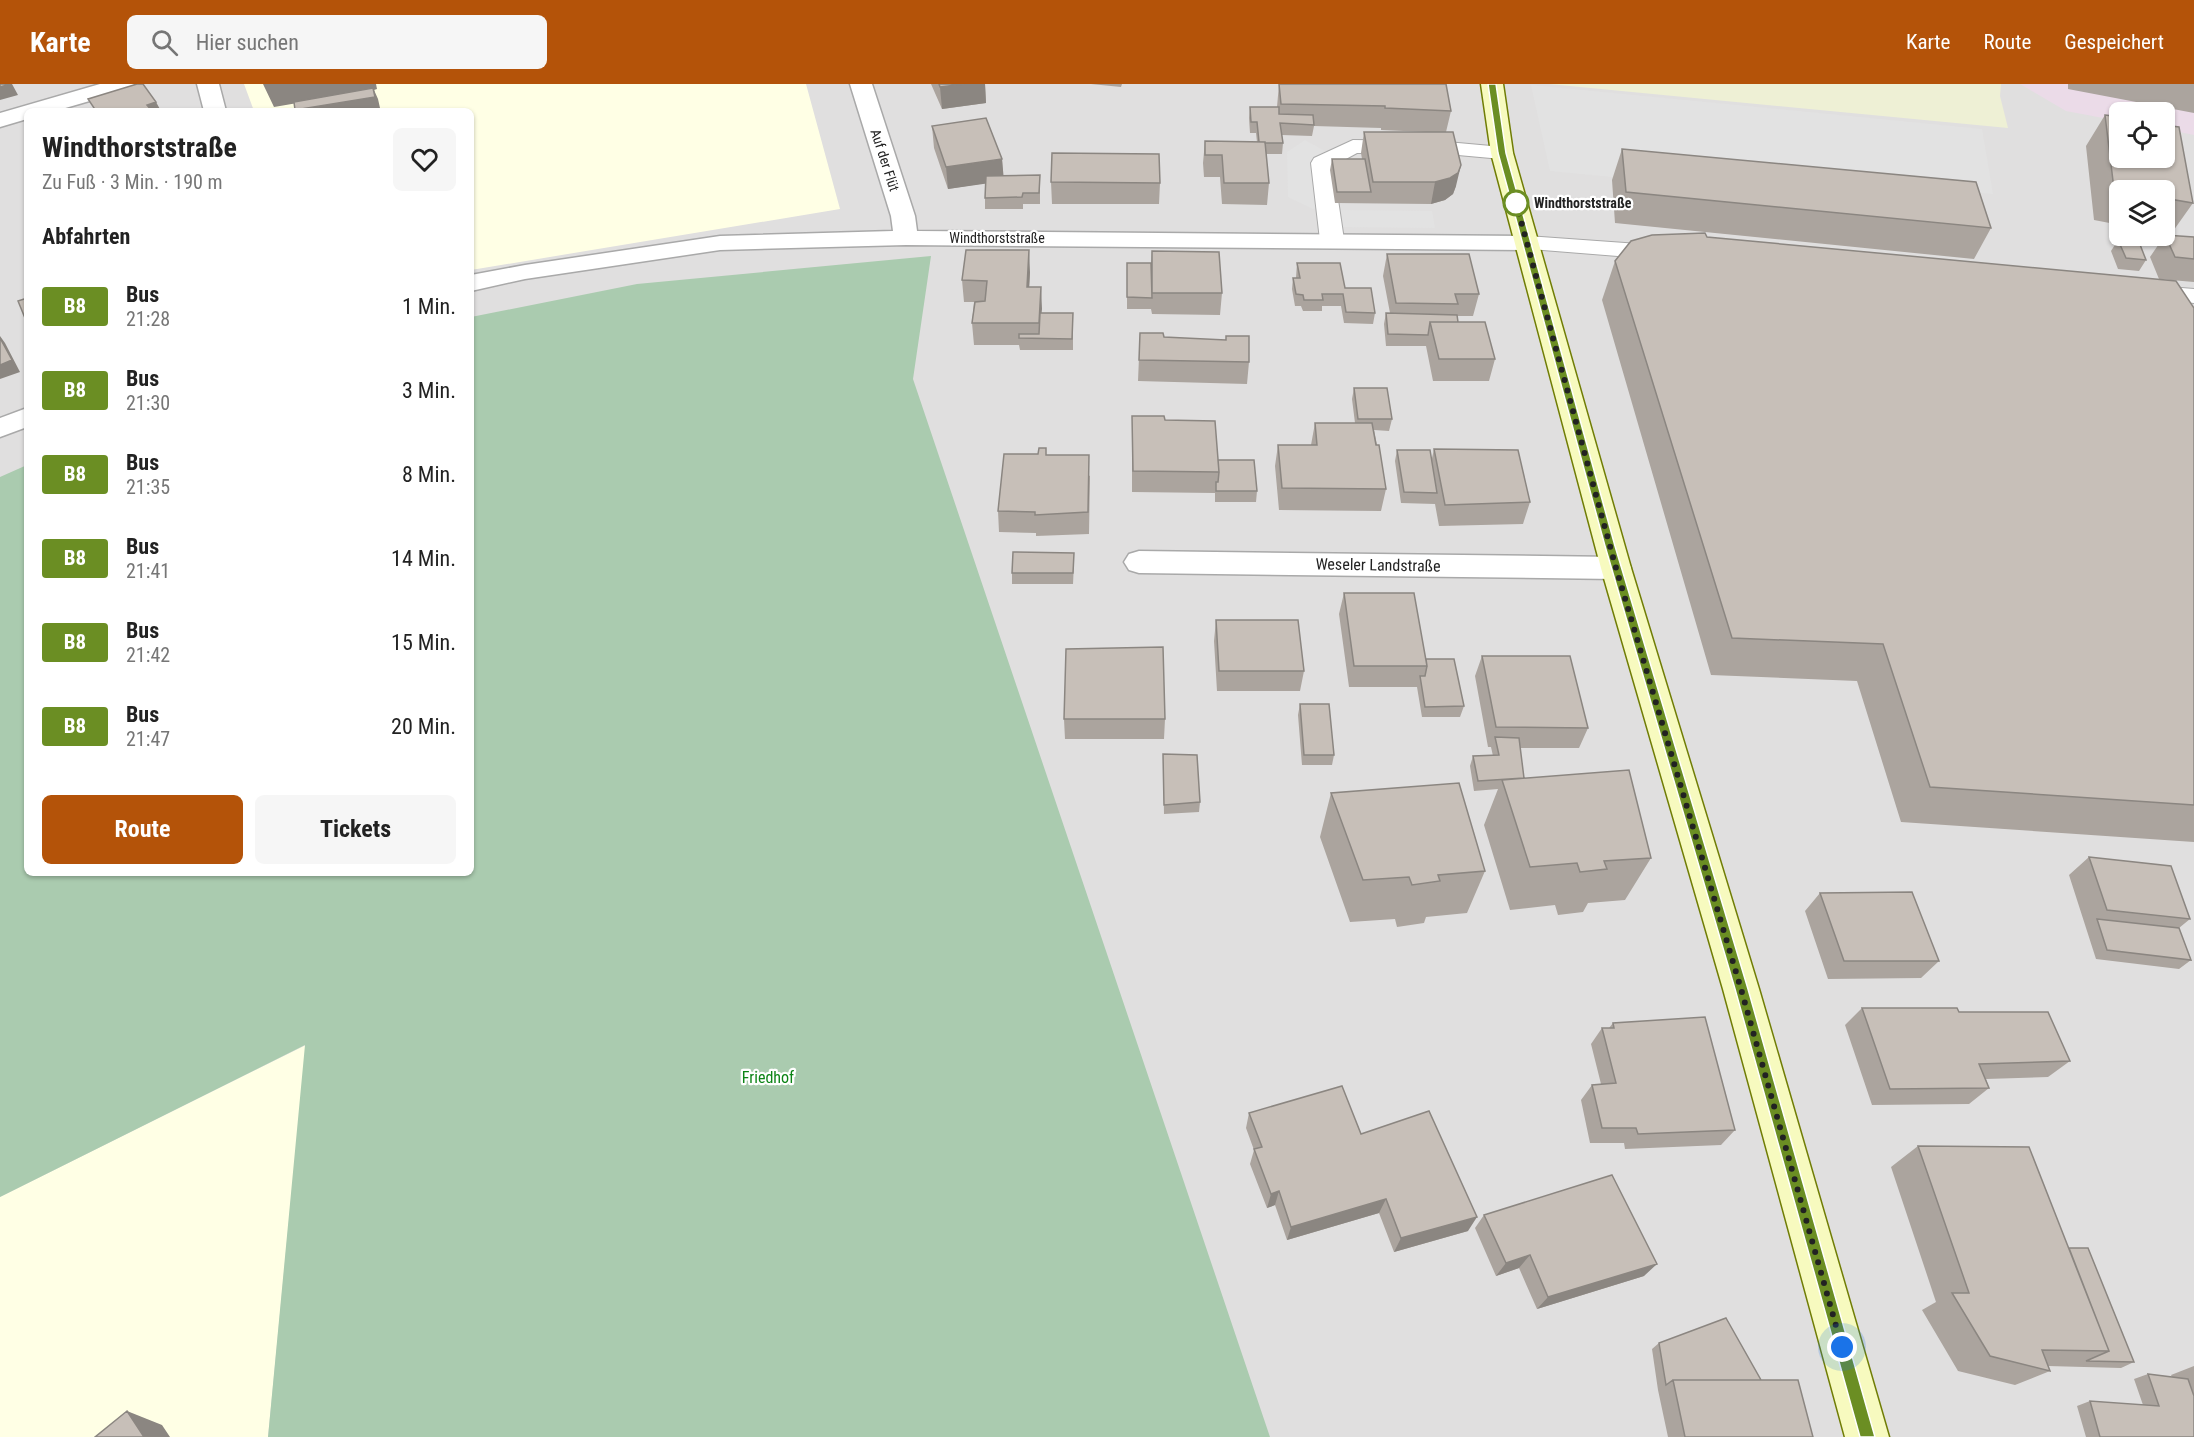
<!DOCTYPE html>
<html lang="de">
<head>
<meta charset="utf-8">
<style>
  body { margin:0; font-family:"Roboto Condensed",sans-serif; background:#f6f6f6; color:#222; height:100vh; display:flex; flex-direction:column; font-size:22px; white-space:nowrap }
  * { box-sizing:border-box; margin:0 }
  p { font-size:20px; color:#767676 }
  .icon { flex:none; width:33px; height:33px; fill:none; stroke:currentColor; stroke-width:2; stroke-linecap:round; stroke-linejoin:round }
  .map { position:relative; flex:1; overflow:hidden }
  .details { position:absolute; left:24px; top:24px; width:450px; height:768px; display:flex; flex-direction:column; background:#fff; border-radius:9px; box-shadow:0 2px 4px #0004 }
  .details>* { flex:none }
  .badge { padding:0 12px; border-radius:4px; font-size:21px; line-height:39px }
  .buttons { position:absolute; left:2109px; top:18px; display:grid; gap:12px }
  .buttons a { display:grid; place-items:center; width:66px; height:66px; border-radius:9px; background:#fff; box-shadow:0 2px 4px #0004; font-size:30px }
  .you { position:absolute; width:30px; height:30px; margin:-15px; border:4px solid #fff; border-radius:50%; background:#1a73e8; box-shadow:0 0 0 9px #1a73e833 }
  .map>.badge { position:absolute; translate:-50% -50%; box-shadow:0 0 0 3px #fff }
  h2 { padding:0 18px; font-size:22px; line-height:54px }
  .round { display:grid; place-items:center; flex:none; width:63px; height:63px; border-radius:9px; background:#f6f6f6 }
  .overview { display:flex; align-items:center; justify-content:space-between; height:102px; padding:0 18px }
  h1 { font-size:28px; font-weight:700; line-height:45px }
  .primary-button { display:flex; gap:12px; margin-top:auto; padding:12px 18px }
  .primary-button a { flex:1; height:69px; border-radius:9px; background:#b45309; color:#fff; font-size:24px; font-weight:700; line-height:69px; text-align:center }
  .primary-button a+a { background:#f6f6f6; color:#222 }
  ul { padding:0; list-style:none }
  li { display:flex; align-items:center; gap:18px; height:84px; padding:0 18px }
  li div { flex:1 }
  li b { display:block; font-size:22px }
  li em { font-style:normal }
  li .badge { min-width:66px; font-weight:700; text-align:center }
  header { display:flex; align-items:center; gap:36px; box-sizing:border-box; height:84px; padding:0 30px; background:#b45309; color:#fff }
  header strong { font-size:28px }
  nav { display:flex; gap:33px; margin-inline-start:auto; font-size:21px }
  .search { width:420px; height:54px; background:#f6f6f6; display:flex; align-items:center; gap:15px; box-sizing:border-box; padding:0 21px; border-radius:9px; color:#767676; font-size:22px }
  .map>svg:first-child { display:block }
</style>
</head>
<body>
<header>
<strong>Karte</strong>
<div class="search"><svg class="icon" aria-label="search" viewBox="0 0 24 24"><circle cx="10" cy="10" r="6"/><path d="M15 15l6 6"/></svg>Hier suchen</div>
<nav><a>Karte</a><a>Route</a><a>Gespeichert</a></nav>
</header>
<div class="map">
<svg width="2194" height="1353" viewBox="0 0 2194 1353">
  <rect width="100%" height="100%" fill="#f2efe9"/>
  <path fill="#e0dfdf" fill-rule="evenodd" d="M 0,0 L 2194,0 L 2194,1353 L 0,1353 ZM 27,27 L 471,27 L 471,789 L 27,789 ZM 2120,28 L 2164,28 L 2164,74 L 2120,74 ZM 2120,106 L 2164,106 L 2164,152 L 2120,152 Z"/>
  <path fill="#ebdbe8" d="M 2020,0 L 2194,0 L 2194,51 L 2165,45 L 2164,28 L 2120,28 L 2119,37 L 2066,27 Z"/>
  <path fill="#ffffe5" d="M 244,0 L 806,0 L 840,125 L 471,186 L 471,27 L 254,27 Z
    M 306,961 L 268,1353 L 0,1353 L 0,1113 Z"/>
  <path fill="#eef0d5" d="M 1549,0 L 2001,0 L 2000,12 L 2008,44 Z"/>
  <path fill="#aacbaf" d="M 931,172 L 913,295 L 1270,1353 L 268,1353 L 305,961 L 0,1113 L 0,393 L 27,381 L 27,789 L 471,789 L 471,233 L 637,200 Z"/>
  <path fill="#e2e2e2" d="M 1531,1 L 1982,45 L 1993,110 L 1963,107 L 1966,127 L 1550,87 Z
    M 1305,56 L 1327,68 L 1318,124 L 1313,125 L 1288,113 L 1287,68 Z
    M 1336,126 L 1432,127 L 1435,144 L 1338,143 Z"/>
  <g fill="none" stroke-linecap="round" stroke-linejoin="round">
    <g stroke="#a9a9a9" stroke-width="2">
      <path id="lane" d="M 1353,56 L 1436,57 L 1502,63 L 1510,64 L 1513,69 L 1510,74 L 1502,75 L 1436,69 L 1357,69 L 1333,82 L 1344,156 L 1340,161 L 1332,163 L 1324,161 L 1320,156 L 1311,79 L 1314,74 Z
        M 1527,152 L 1667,162 L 1675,164 L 1679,169 L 1675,174 L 1667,176 L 1519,164 L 1515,159 L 1519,154 Z
        M 2144,201 L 2194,205 L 2194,219 L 2136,213 L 2132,208 L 2136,203 Z"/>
    </g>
    <g stroke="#a9a9a9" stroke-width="3">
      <path id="street" d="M 100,0 L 134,0 L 131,5 L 55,27 L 27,27 L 27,35 L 0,43 L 0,29 Z
        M 197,0 L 219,0 L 226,27 L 204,27 Z
        M 850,0 L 872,0 L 915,132 L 917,147 L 1527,152 L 1536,154 L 1539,159 L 1536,164 L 1527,166 L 906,161 L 720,166 L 525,195 L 471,207 L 471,191 L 525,181 L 720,152 L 893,147 L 891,132 Z
        M 27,324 L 27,343 L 0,353 L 0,334 Z
        M 1139,467 L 1616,473 L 1627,476 L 1631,484 L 1627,492 L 1616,495 L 1139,489 L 1129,486 L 1124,478 L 1129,470 Z"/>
    </g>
    <g stroke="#707d05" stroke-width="3">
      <path id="secondary" d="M 1481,0 L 1503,0 L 1513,69 L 1631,484 L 1759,905 L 1889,1353 L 1845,1353 L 1723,905 L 1601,484 L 1491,69 Z"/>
    </g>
    <use href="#lane" fill="#fff" fill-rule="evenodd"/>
    <use href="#street" fill="#fff" fill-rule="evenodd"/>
    <use href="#secondary" fill="#f7fabf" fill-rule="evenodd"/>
  </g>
  <path fill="#aba49e" d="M 931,0 L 985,0 L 986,19 L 942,25 Z
    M 1091,0 L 1122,0 L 1121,3 Z
    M 1279,0 L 1446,0 L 1451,27 L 1446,48 L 1456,102 L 1453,110 L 1445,116 L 1431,120 L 1335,119 L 1330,86 L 1332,75 L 1362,75 L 1361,69 L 1364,48 L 1426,48 L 1381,46 L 1381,44 L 1314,42 L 1312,52 L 1282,51 L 1283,59 L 1282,70 L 1266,70 L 1269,99 L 1267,121 L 1222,120 L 1220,93 L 1204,93 L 1203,79 L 1205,57 L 1257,58 L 1256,49 L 1250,49 L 1249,34 L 1250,23 L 1277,23 Z
    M 2068,0 L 2194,0 L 2194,29 L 2068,5 Z
    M 2105,31 L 2193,119 L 2171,150 L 2164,149 L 2164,106 L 2120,106 L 2120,141 L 2094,136 L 2086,62 Z
    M 932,42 L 1002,75 L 1003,92 L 1040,102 L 1040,120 L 1023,120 L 1023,125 L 985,125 L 985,114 L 986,99 L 948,105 L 934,64 Z
    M 1622,65 L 1991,144 L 1974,175 L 1615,139 L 1612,96 Z
    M 1051,98 L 1160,99 L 1159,120 L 1052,120 Z
    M 2165,151 L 2194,153 L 2194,198 L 2159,195 L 2150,173 Z
    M 1707,153 L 2194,224 L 2194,758 L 1901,738 L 1857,597 L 1711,591 L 1602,216 L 1615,177 Z
    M 2118,156 L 2146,176 L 2139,187 L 2118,185 L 2111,167 Z
    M 1152,167 L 1222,209 L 1220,231 L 1152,230 L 1151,225 L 1127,225 L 1127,190 L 1151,179 Z
    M 1387,170 L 1479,210 L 1473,232 L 1457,232 L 1458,238 L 1495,275 L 1489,297 L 1433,297 L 1426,262 L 1386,262 L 1384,240 L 1386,229 L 1390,229 L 1383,192 Z
    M 1297,179 L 1345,204 L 1375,229 L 1373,240 L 1344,239 L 1341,222 L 1322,222 L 1322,227 L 1303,227 L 1301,222 L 1295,222 L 1292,205 L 1293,194 L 1296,194 Z
    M 1030,188 L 1029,203 L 1041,229 L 1073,229 L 1073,266 L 1020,266 L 1019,261 L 974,261 L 972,239 L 974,218 L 964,218 L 962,196 Z
    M 1140,249 L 1164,253 L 1249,278 L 1247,300 L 1138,297 Z
    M 1354,304 L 1392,335 L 1389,347 L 1374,346 L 1386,405 L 1381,427 L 1279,426 L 1275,382 L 1278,361 L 1311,361 L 1315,339 L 1355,339 L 1352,315 Z
    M 1132,332 L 1165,336 L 1218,376 L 1257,407 L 1256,418 L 1215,418 L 1215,409 L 1132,408 Z
    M 1434,365 L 1530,418 L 1523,440 L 1439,442 L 1435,420 L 1401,419 L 1395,377 L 1397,366 L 1432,374 Z
    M 1046,371 L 1090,392 L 1089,450 L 1036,452 L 1036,449 L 999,448 L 998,427 Z
    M 1074,479 L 1073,500 L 1012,500 L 1012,489 Z
    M 1344,509 L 1426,575 L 1464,622 L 1460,633 L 1422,633 L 1417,603 L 1349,603 L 1339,530 Z
    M 1216,536 L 1304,587 L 1300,607 L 1217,607 L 1214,557 Z
    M 1482,572 L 1588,644 L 1579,664 L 1520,664 L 1524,694 L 1651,774 L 1625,816 L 1588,819 L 1583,828 L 1558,831 L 1555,821 L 1510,826 L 1484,741 L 1498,705 L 1474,707 L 1470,682 L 1473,672 L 1493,672 L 1491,663 L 1488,663 L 1475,592 Z
    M 1300,620 L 1334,671 L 1332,681 L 1302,681 L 1298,631 Z
    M 1064,635 L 1165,635 L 1164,655 L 1065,655 Z
    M 1163,670 L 1200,718 L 1199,728 L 1164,730 Z
    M 1331,709 L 1485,787 L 1467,829 L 1426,833 L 1424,839 L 1397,843 L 1395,835 L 1350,838 L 1320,753 Z
    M 2089,773 L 2190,835 L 2179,844 L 2191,876 L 2179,885 L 2096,875 L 2069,791 Z
    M 1820,809 L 1939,877 L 1921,894 L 1828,895 L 1805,827 Z
    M 1862,924 L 1959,928 L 2070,977 L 2048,993 L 1986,995 L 1989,1004 L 1969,1020 L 1872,1021 L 1845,941 Z
    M 1613,939 L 1735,1046 L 1721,1061 L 1625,1065 L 1624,1059 L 1590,1059 L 1581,1016 L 1592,1001 L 1601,1000 L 1591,960 L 1602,944 L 1609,944 Z
    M 1249,1029 L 1361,1050 L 1468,1147 L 1394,1168 L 1379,1129 L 1287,1156 L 1275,1121 L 1267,1124 L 1250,1080 L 1254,1066 L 1246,1044 Z
    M 1918,1062 L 2134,1278 L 2121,1284 L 2048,1282 L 2050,1287 L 2015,1301 L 1958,1287 L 1922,1226 L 1936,1218 L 1891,1083 Z
    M 1484,1131 L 1644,1192 L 1537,1225 L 1519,1184 L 1496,1192 L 1475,1144 Z
    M 1659,1259 L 1761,1296 L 1813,1353 L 1668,1353 L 1658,1306 L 1652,1265 Z
    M 2194,1282 L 2194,1353 L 2086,1353 L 2077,1322 L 2090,1317 L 2143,1321 L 2134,1295 L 2148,1290 L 2172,1293 L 2171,1291 Z"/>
  <path fill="#8b8681" d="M 10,0 L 12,0 L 18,11 L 0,16 L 0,3 Z
    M 263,0 L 376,0 L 377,5 L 374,6 L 378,15 L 380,24 L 360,27 L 295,26 L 374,6 L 274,23 Z
    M 964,0 L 985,0 L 986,19 L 942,25 L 940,3 Z
    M 156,18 L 161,27 L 151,27 L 147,21 Z
    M 1002,75 L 1004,97 L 948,105 L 946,83 Z
    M 1461,81 L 1456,102 L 1453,110 L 1445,116 L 1431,120 L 1435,98 Z
    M 1029,166 L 1030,188 L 1028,225 L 1027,203 Z
    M 1041,203 L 1042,225 L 1039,254 L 1039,239 Z
    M 0,252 L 5,259 L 20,288 L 0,295 Z
    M 1279,1107 L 1275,1121 L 1267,1124 L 1271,1110 Z
    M 1386,1115 L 1379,1129 L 1287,1156 L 1291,1143 Z
    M 1477,1133 L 1468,1147 L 1394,1168 L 1401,1154 Z
    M 1530,1171 L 1519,1184 L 1496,1192 L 1506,1179 Z
    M 1657,1180 L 1644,1192 L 1537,1225 L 1548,1213 Z
    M 127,1327 L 162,1341 L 170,1353 L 144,1353 Z"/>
  <path fill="#c7bfb8" stroke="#8b8681" stroke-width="1.5" d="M 0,0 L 10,0 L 0,3 Z
    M 137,0 L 143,0 L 156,18 L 147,21 L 152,27 L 96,27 L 88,15 Z
    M 939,0 L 964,0 L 940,3 Z
    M 1279,0 L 1446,0 L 1451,27 L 1385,24 L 1385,22 L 1281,20 Z
    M 373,4 L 375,13 L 295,26 L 294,18 Z
    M 1250,23 L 1279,23 L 1279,30 L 1313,31 L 1314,41 L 1280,39 L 1283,59 L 1265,59 L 1265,58 L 1259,58 L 1257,38 L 1251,38 Z
    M 2105,31 L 2120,33 L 2120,74 L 2164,74 L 2164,41 L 2179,43 L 2193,119 L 2164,114 L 2164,106 L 2121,106 L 2114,105 Z
    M 986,34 L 1002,75 L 946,83 L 932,42 Z
    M 1364,48 L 1453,48 L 1461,81 L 1458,89 L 1450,94 L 1435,98 L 1373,98 Z
    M 1205,57 L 1265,58 L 1269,99 L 1224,99 L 1222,71 L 1205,71 Z
    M 1622,65 L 1976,98 L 1991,144 L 1626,108 Z
    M 1052,69 L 1159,70 L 1160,99 L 1051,98 Z
    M 1332,75 L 1365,75 L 1371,108 L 1337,108 Z
    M 1040,91 L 1039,109 L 1023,109 L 1022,113 L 985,114 L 986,92 Z
    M 1705,149 L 1707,153 L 2176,197 L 2194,224 L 2194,721 L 1930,703 L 1883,560 L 1732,554 L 1615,177 L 1631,157 L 1652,151 Z
    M 2165,151 L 2194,153 L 2194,175 L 2175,173 Z
    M 2118,156 L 2139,158 L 2146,176 L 2126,174 Z
    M 966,166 L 1029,166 L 1027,203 L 1041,203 L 1039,239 L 972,239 L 975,218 L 985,217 L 987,197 L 962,196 Z
    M 1152,167 L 1219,168 L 1222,209 L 1152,209 Z
    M 1387,170 L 1469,170 L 1479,210 L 1455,210 L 1458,220 L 1396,219 Z
    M 1127,179 L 1151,179 L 1152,214 L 1127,213 Z
    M 1297,179 L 1340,179 L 1345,204 L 1371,204 L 1375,229 L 1346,228 L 1343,210 L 1322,210 L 1323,216 L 1304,216 L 1303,211 L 1296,210 L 1293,194 L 1300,194 Z
    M 27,214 L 27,239 L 18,217 Z
    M 1040,229 L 1073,229 L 1072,255 L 1019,254 L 1019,250 L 1039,250 Z
    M 1386,229 L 1457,231 L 1458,238 L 1430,238 L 1428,251 L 1388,250 Z
    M 1430,238 L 1485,238 L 1495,275 L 1439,275 Z
    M 1140,249 L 1163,249 L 1164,253 L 1226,256 L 1226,252 L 1249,252 L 1249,278 L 1139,276 Z
    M 0,254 L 12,276 L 0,281 Z
    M 1354,304 L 1387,304 L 1392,335 L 1358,335 Z
    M 1132,332 L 1164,332 L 1165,336 L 1215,337 L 1219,388 L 1133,387 Z
    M 1315,339 L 1372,339 L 1376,361 L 1379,361 L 1386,405 L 1282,404 L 1278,361 L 1317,361 Z
    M 1039,364 L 1046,364 L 1046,371 L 1089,371 L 1088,428 L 1035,431 L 1035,428 L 998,427 L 1004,370 L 1038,370 Z
    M 1434,365 L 1518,366 L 1530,418 L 1445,421 Z
    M 1397,366 L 1430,366 L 1437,409 L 1404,408 Z
    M 1218,376 L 1254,376 L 1257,407 L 1216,407 L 1216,398 L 1218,398 L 1219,388 Z
    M 1013,468 L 1074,469 L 1073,489 L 1012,489 Z
    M 1344,509 L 1414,509 L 1427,582 L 1354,582 Z
    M 1216,536 L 1298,536 L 1304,587 L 1219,587 Z
    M 1163,563 L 1165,635 L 1064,635 L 1066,565 Z
    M 1482,572 L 1570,572 L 1588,644 L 1496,643 Z
    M 1426,575 L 1454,575 L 1464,622 L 1425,623 L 1420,592 L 1425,592 L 1427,582 Z
    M 1300,620 L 1329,620 L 1334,671 L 1304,671 Z
    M 1495,653 L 1519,654 L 1524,694 L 1478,697 L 1473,672 L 1499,671 Z
    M 1163,670 L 1197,671 L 1200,718 L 1164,721 Z
    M 1629,686 L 1651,774 L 1604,777 L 1607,785 L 1580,788 L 1577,779 L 1530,783 L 1502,696 Z
    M 1459,699 L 1485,787 L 1438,791 L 1440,797 L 1412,801 L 1409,793 L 1363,796 L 1331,709 Z
    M 2089,773 L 2171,782 L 2190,835 L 2107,826 Z
    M 1912,808 L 1939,877 L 1844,877 L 1820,809 Z
    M 2097,835 L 2179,844 L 2191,876 L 2107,866 Z
    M 1862,924 L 1957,924 L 1959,928 L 2048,928 L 2070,977 L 1979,980 L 1989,1004 L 1890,1005 Z
    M 1705,933 L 1735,1046 L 1638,1050 L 1636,1044 L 1602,1044 L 1592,1001 L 1616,999 L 1602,944 L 1614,944 L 1613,939 Z
    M 1342,1002 L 1361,1050 L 1429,1027 L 1477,1133 L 1401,1154 L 1386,1115 L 1291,1143 L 1279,1107 L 1271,1110 L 1254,1065 L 1262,1063 L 1249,1029 Z
    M 1918,1062 L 2029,1063 L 2109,1267 L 2042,1266 L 2050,1287 L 1990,1272 L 1952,1209 L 1969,1209 Z
    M 1612,1091 L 1657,1180 L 1548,1213 L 1530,1171 L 1506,1179 L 1484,1131 Z
    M 2069,1164 L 2088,1164 L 2134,1278 L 2086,1277 L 2109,1267 Z
    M 1726,1234 L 1761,1296 L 1673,1296 L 1666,1301 L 1659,1259 Z
    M 2148,1290 L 2188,1295 L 2194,1312 L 2194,1353 L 2100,1353 L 2090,1317 L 2159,1322 Z
    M 1673,1296 L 1798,1296 L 1813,1353 L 1685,1353 Z
    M 127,1327 L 144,1353 L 95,1353 Z"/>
  <path fill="#6b8e23" stroke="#fff" stroke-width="1.5" d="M 1488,0 L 1496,0 L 1506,69 L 1615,462 L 1748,905 L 1875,1353 L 1860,1353 L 1735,905 L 1605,462 L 1498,69 Z"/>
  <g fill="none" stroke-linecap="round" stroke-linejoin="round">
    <path stroke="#222" stroke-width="6" stroke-dasharray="0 10.8" d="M 1516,119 L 1616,484 L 1741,905 L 1842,1263"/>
  </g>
  <circle fill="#fff" stroke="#6b8e23" stroke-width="3" cx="1516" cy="119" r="12"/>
  <g text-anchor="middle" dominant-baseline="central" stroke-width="4.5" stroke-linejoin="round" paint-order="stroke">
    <g font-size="14" fill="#222" stroke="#fff">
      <text transform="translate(885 76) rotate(72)">Auf der Flüt</text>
      <text x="997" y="154">Windthorststraße</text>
    </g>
    <g font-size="14" font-weight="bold" fill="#222" stroke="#fff" text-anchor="start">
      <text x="1534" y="119">Windthorststraße</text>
    </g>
    <g font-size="16" fill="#222" stroke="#fff">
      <text transform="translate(1378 481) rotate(1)">Weseler Landstraße</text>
    </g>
    <g font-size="16" fill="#0c8416" stroke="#fff">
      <text x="768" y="993">Friedhof</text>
    </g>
  </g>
</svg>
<div class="buttons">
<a><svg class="icon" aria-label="locate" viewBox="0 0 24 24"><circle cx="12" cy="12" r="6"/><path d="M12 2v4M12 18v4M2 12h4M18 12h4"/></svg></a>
<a><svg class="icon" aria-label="layers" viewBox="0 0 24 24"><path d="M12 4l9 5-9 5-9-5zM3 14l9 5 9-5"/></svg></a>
</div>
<div class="you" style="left:1842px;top:1263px"></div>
<section class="details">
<div class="overview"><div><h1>Windthorststraße</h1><p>Zu Fuß · 3 Min. · 190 m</p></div><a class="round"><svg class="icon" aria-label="heart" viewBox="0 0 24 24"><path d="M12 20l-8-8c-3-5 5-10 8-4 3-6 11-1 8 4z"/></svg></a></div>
<h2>Abfahrten</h2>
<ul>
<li><span class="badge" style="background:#6b8e23;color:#fff">B8</span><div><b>Bus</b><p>21:28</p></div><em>1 Min.</em></li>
<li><span class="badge" style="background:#6b8e23;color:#fff">B8</span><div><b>Bus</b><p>21:30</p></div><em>3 Min.</em></li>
<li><span class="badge" style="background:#6b8e23;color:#fff">B8</span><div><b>Bus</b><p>21:35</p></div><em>8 Min.</em></li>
<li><span class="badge" style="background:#6b8e23;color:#fff">B8</span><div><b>Bus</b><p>21:41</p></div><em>14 Min.</em></li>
<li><span class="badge" style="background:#6b8e23;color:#fff">B8</span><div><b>Bus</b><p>21:42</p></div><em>15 Min.</em></li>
<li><span class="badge" style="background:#6b8e23;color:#fff">B8</span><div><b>Bus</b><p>21:47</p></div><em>20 Min.</em></li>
</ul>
<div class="primary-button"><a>Route</a><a>Tickets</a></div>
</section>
</div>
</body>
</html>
